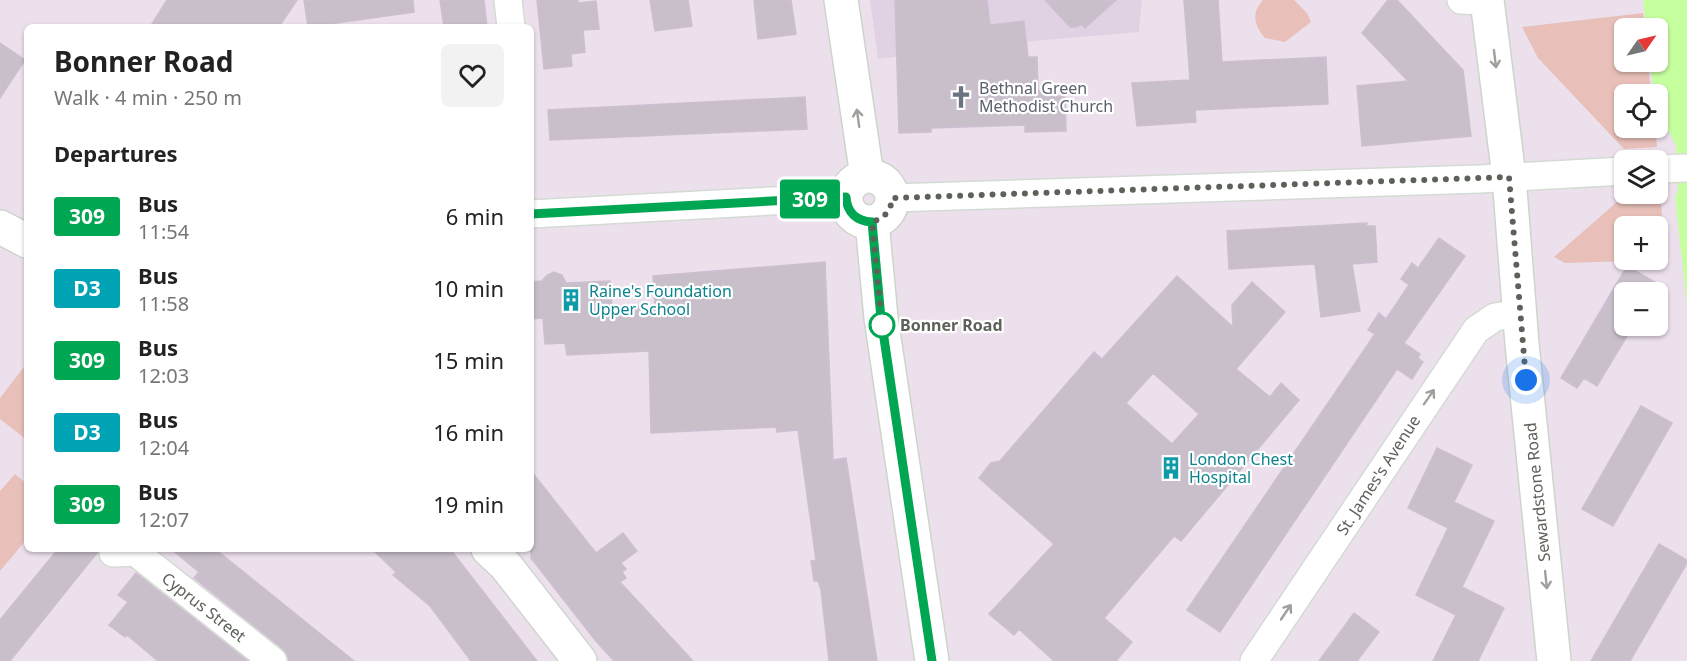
<!DOCTYPE html>
<html lang="en">
<head>
<meta charset="utf-8">
<style>
  body { margin:0; font-family:"Noto Sans",sans-serif; background:#f2f2f2; color:#222; height:100vh; display:flex; flex-direction:column; font-size:22px; white-space:nowrap }
  * { box-sizing:border-box; margin:0 }
  p { font-size:20px; color:#767676 }
  .icon { flex:none; width:33px; height:33px; fill:none; stroke:currentColor; stroke-width:2; stroke-linecap:round; stroke-linejoin:round }
  .map { position:relative; flex:1; overflow:hidden }
  .drawer { position:absolute; left:24px; top:24px; width:510px; height:528px; display:flex; flex-direction:column; background:#fff; border-radius:9px; box-shadow:0 2px 4px #0004 }
  .drawer>* { flex:none }
  .badge { padding:0 12px; border-radius:4px; font-size:21px; line-height:39px }
  .needle { width:39px; rotate:56deg }
  .buttons { position:absolute; left:1614px; top:18px; display:grid; gap:12px }
  .buttons a { display:grid; place-items:center; width:54px; height:54px; border-radius:9px; background:#fff; box-shadow:0 2px 4px #0004; font-size:30px }
  .you { position:absolute; width:30px; height:30px; margin:-15px; border:4px solid #fff; border-radius:50%; background:#1a73e8; box-shadow:0 0 0 9px #1a73e833 }
  .map>.badge { position:absolute; translate:-50% -50%; box-shadow:0 0 0 3px #fff }
  h2 { padding:0 30px; font-size:22px; line-height:54px }
  .round { display:grid; place-items:center; flex:none; width:63px; height:63px; border-radius:9px; background:#f2f2f2 }
  .headline { display:flex; align-items:center; justify-content:space-between; height:102px; padding:0 30px }
  h1 { font-size:28px; font-weight:700; line-height:45px }
  ul { padding:0; list-style:none }
  li { display:flex; align-items:center; gap:18px; height:72px; padding:0 30px }
  li div { flex:1 }
  li b { display:block; font-size:22px }
  li em { font-style:normal }
  li .badge { min-width:66px; font-weight:700; text-align:center }
  .map>svg:first-child { display:block }
</style>
</head>
<body>
<div class="map">
<svg width="1687" height="661" viewBox="0 0 1687 661">
  <rect width="100%" height="100%" fill="#ece0ed"/>
  <path fill="#e1d2e3" d="M 870,0 L 1142,0 L 1139,32 L 987,45 L 878,59 Z"/>
  <path fill="#e8c0b9" fill-rule="evenodd" d="M 1263,0 L 1294,0 L 1307,13 L 1311,22 L 1285,42 L 1265,38 C 1254,25 1251,13 1263,0 Z
    M 1643,13 L 1645,28 L 1624,28 L 1624,62 L 1648,62 L 1651,94 L 1624,94 L 1624,128 L 1655,128 L 1657,147 L 1624,149 L 1538,58 L 1522,27 Z
    M 1658,191 L 1660,191 L 1666,260 L 1565,263 L 1554,257 L 1626,194 L 1658,194 ZM 1624,226 L 1658,226 L 1658,260 L 1624,260 Z
    M 27,363 L 27,440 L 0,419 L 0,398 Z
    M 15,474 L 27,484 L 27,539 L 0,571 L 0,491 Z"/>
  <path fill="#c6ff9e" d="M 1643,0 L 1687,0 L 1687,305 L 1675,197 L 1678,191 L 1676,145 L 1658,111 L 1658,94 L 1654,94 L 1650,62 L 1658,62 L 1658,28 L 1646,28 Z"/>
  <path fill="#c8bfcb" stroke="#cfbed2" stroke-width="1.5" fill-rule="evenodd" d="M 167,0 L 297,0 L 279,27 L 150,27 Z
    M 304,0 L 413,0 L 414,12 L 308,27 Z
    M 440,0 L 484,0 L 487,27 L 444,27 Z
    M 537,0 L 578,0 L 578,3 L 596,1 L 599,29 L 583,30 L 585,52 L 571,54 L 572,66 L 544,69 Z
    M 650,0 L 688,0 L 692,26 L 655,31 Z
    M 754,0 L 791,0 L 796,34 L 758,39 Z
    M 895,0 L 987,0 L 990,25 L 1024,21 L 1028,57 L 1037,57 L 1038,91 L 1053,91 L 1053,96 L 1065,96 L 1066,131 L 1025,132 L 1025,125 L 931,128 L 931,132 L 899,133 Z
    M 1045,0 L 1116,0 L 1085,28 L 1081,24 L 1077,27 L 1070,27 Z
    M 1184,0 L 1218,0 L 1222,62 L 1326,57 L 1328,104 L 1195,110 L 1196,122 L 1137,126 L 1132,83 L 1190,80 Z
    M 1388,0 L 1397,0 L 1463,70 L 1471,136 L 1362,146 L 1357,86 L 1408,81 L 1362,33 Z
    M 0,43 L 25,60 L 0,98 Z
    M 805,97 L 807,129 L 550,140 L 548,110 Z
    M 1367,223 L 1366,226 L 1375,226 L 1377,262 L 1352,264 L 1360,311 L 1321,317 L 1315,264 L 1229,269 L 1227,231 Z
    M 1439,238 L 1465,256 L 1404,343 L 1420,354 L 1418,358 L 1423,362 L 1412,379 L 1397,369 L 1220,632 L 1187,610 L 1375,334 L 1368,330 L 1379,313 L 1386,319 L 1409,285 L 1401,279 L 1412,263 L 1418,268 Z
    M 825,262 L 833,460 L 846,458 L 877,661 L 829,661 L 821,590 L 818,581 L 814,581 L 811,561 L 816,560 L 798,430 L 777,432 L 776,427 L 651,433 L 649,351 L 567,355 L 565,343 L 545,344 L 543,318 L 531,319 L 531,282 L 542,281 L 547,275 L 554,272 L 562,275 L 566,283 L 610,281 L 612,307 L 655,305 L 653,276 Z
    M 1627,266 L 1658,284 L 1653,292 L 1624,292 L 1624,326 L 1633,326 L 1597,386 L 1584,378 L 1577,388 L 1561,378 Z
    M 1177,276 L 1233,327 L 1232,305 L 1252,282 L 1285,312 L 1236,369 L 1270,397 L 1281,383 L 1299,400 L 1181,541 L 1174,536 L 1104,618 L 1132,642 L 1116,661 L 1054,661 L 1019,629 L 1014,635 L 989,614 L 1054,544 L 979,478 L 991,463 L 1000,461 L 1094,352 L 1102,359 ZM 1153,373 L 1199,414 L 1172,444 L 1126,403 Z
    M 1641,406 L 1672,423 L 1613,526 L 1582,509 Z
    M 1437,448 L 1472,465 L 1454,502 L 1494,521 L 1462,587 L 1504,608 L 1478,661 L 1433,661 L 1456,615 L 1416,595 L 1448,528 L 1408,508 Z
    M 531,471 L 596,553 L 623,533 L 637,551 L 621,563 L 626,569 L 622,572 L 626,578 L 620,582 L 693,661 L 614,661 L 595,640 L 531,558 Z
    M 1659,544 L 1687,560 L 1687,563 L 1630,661 L 1591,661 Z
    M 58,549 L 98,549 L 97,553 L 10,661 L 0,661 L 0,620 Z
    M 171,549 L 215,549 L 354,661 L 288,661 L 283,649 L 194,578 L 199,572 Z
    M 372,549 L 450,549 L 537,661 L 471,661 L 430,606 L 393,575 L 396,572 Z
    M 136,573 L 248,661 L 158,661 L 127,635 L 125,637 L 109,625 L 128,602 L 118,595 Z
    M 1354,613 L 1379,632 L 1357,661 L 1319,661 Z"/>
  <g fill="none" stroke-linecap="round" stroke-linejoin="round">
    <g stroke="#d4dbd3" stroke-width="30">
      <path id="street" d="M 508,0 L 511,27
        M 1461,0 L 1487,1
        M 1658,169 L 1687,168
        M 892,198 L 1479,179 L 1624,171
        M 531,214 L 846,197
        M 113,553 L 135,552 L 273,661
        M 1254,661 L 1476,330 L 1495,317 L 1520,313"/>
    </g>
    <g stroke="#cdd5cb" stroke-width="36">
      <path id="secondary" d="M 841,0 L 867,176
        M 1487,0 L 1509,177 L 1522,344 L 1554,661
        M846 199a23 23 0 1 1 46 0a23 23 0 1 1-46 0Z
        M 872,222 L 881,318 L 932,661
        M 0,227 L 27,241
        M 488,549 L 506,566 L 580,661"/>
    </g>
    <use href="#street" stroke="#fff" stroke-width="27"/>
    <use href="#secondary" stroke="#fff" stroke-width="33"/>
  </g>
  <defs><path id="oneway-shaft" d="M-6 0H5M1.5-3L5.5 0L1.5 3" fill="none" stroke-width="1.6" stroke-linecap="round" stroke-linejoin="round" transform="scale(1.5)"/></defs>
  <g stroke="#9da19b">
    <use href="#oneway-shaft" transform="translate(1495 59) rotate(83)"/>
    <use href="#oneway-shaft" transform="translate(858 118) rotate(-98)"/>
    <use href="#oneway-shaft" transform="translate(1429 397) rotate(-55)"/>
    <use href="#oneway-shaft" transform="translate(1546 580) rotate(84)"/>
    <use href="#oneway-shaft" transform="translate(1286 612) rotate(-56)"/>
  </g>
  <g fill="none" stroke-linecap="round" stroke-linejoin="round">
    <g stroke="#fff" stroke-width="14">
      <path id="line" d="M 531,214 L 846,197 C 847,213 857,221 872,222 L 881,318 L 932,661"/>
    </g>
    <use href="#line" stroke="#00a651" stroke-width="9"/>
    <path stroke="#5c6259" stroke-width="6" stroke-dasharray="0 10.8" d="M 882,325 L 872,222 C 884,218 891,212 892,198 L 1509,177 L 1526,380"/>
  </g>
  <defs>
    <g id="church-bare" transform="scale(1.8)"><path d="M-1.2-6h2.4v3.5h3.3v2.4h-3.3V6h-2.4V-.1h-3.3v-2.4h3.3Z" fill="#6b7280" stroke="#fff" stroke-width="2.5" paint-order="stroke"/></g>
    <g id="building-bare" transform="scale(1.8)"><path d="M-4-6H4V6H1V3H-1V6H-4ZM-2.5-4.3h1.7v1.8h-1.7ZM.8-4.3h1.7v1.8H.8ZM-2.5-1h1.7V.8h-1.7ZM.8-1h1.7V.8H.8Z" fill="#0f9aa8" stroke="#fff" stroke-width="2.5" paint-order="stroke"/></g>
  </defs>
  <g fill-rule="evenodd">
    <use href="#church-bare" x="961" y="97"/>
    <use href="#building-bare" x="571" y="300"/>
    <use href="#building-bare" x="1171" y="468"/>
  </g>
  <circle fill="#fff" stroke="#00a651" stroke-width="3" cx="882" cy="325" r="12"/>
  <g text-anchor="middle" dominant-baseline="central" stroke-width="4.5" stroke-linejoin="round" paint-order="stroke">
    <g font-size="16" fill="#5b616d" stroke="#fff" text-anchor="start">
      <text x="979" y="88">Bethnal Green<tspan x="979" dy="18">Methodist Church</tspan></text>
    </g>
    <g font-size="16" fill="#0d838f" stroke="#fff" text-anchor="start">
      <text x="589" y="291">Raine's Foundation<tspan x="589" dy="18">Upper School</tspan></text>
      <text x="1189" y="459">London Chest<tspan x="1189" dy="18">Hospital</tspan></text>
    </g>
    <g font-size="16" font-weight="bold" fill="#5c6259" stroke="#fff" text-anchor="start">
      <text x="900" y="325">Bonner Road</text>
    </g>
    <g font-size="16" fill="#5c6259" stroke="#fff">
      <text transform="translate(1378 475) rotate(-57)">St. James's Avenue</text>
      <text transform="translate(1537 492) rotate(-96)">Sewardstone Road</text>
      <text transform="translate(204 607) rotate(38)">Cyprus Street</text>
    </g>
  </g>
</svg>
<div class="buttons">
<a><svg class="needle" viewBox="-14 -14 28 28"><path d="M0-13l5 13h-10z" fill="#e53935"/><path d="M0 13l5-13h-10z" fill="#767676"/></svg></a>
<a><svg class="icon" aria-label="locate" viewBox="0 0 24 24"><circle cx="12" cy="12" r="6"/><path d="M12 2v4M12 18v4M2 12h4M18 12h4"/></svg></a>
<a><svg class="icon" aria-label="layers" viewBox="0 0 24 24"><path d="M12 4l9 5-9 5-9-5zM3 14l9 5 9-5"/></svg></a>
<a>+</a>
<a>−</a>
</div>
<div class="you" style="left:1526px;top:380px"></div>
<b class="badge" style="left:810px;top:199px;background:#00a651;color:#fff">309</b>
<section class="drawer">
<div class="headline"><div><h1>Bonner Road</h1><p>Walk · 4 min · 250 m</p></div><a class="round"><svg class="icon" aria-label="heart" viewBox="0 0 24 24"><path d="M12 20l-8-8c-3-5 5-10 8-4 3-6 11-1 8 4z"/></svg></a></div>
<h2>Departures</h2>
<ul>
<li><span class="badge" style="background:#00a651;color:#fff">309</span><div><b>Bus</b><p>11:54</p></div><em>6 min</em></li>
<li><span class="badge" style="background:#00a3b4;color:#fff">D3</span><div><b>Bus</b><p>11:58</p></div><em>10 min</em></li>
<li><span class="badge" style="background:#00a651;color:#fff">309</span><div><b>Bus</b><p>12:03</p></div><em>15 min</em></li>
<li><span class="badge" style="background:#00a3b4;color:#fff">D3</span><div><b>Bus</b><p>12:04</p></div><em>16 min</em></li>
<li><span class="badge" style="background:#00a651;color:#fff">309</span><div><b>Bus</b><p>12:07</p></div><em>19 min</em></li>
</ul>
</section>
</div>
</body>
</html>
